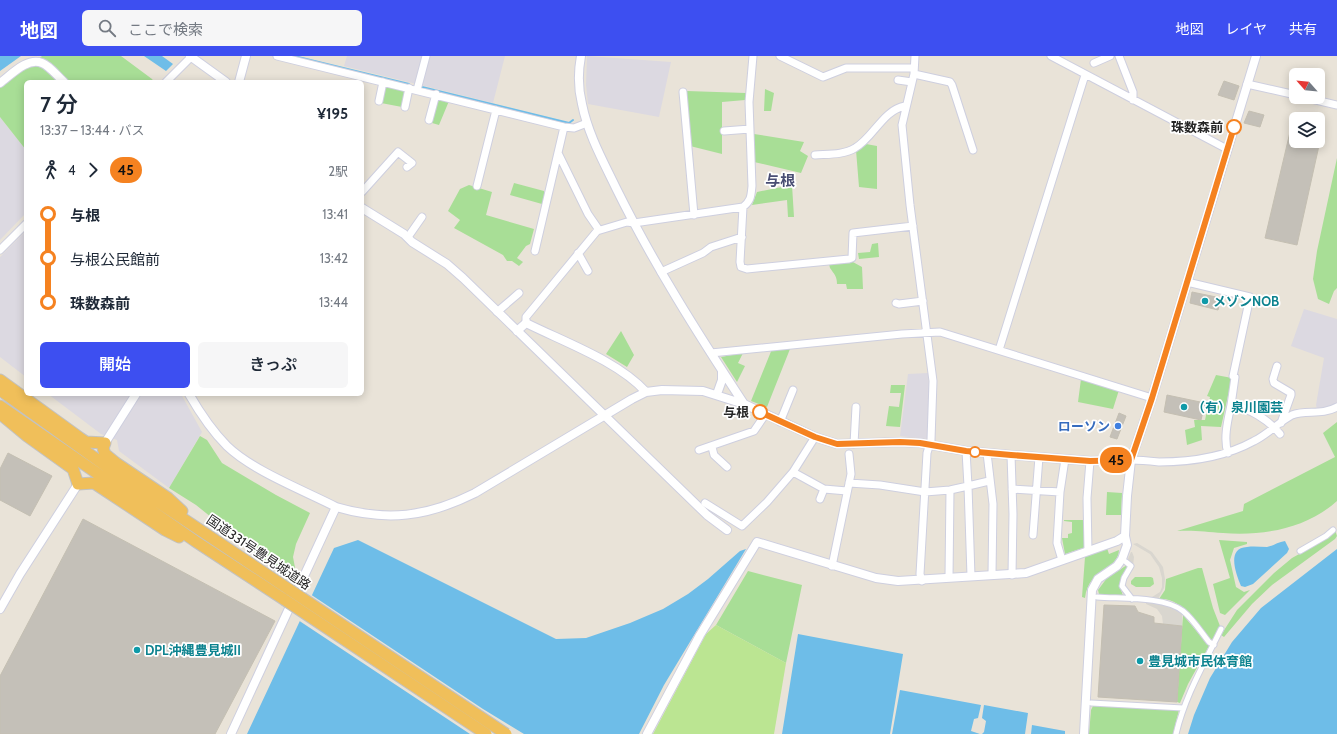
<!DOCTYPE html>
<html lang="ja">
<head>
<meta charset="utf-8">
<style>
  body { margin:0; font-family:Cabin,"Noto Sans JP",sans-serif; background:#f6f6f7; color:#1f2937; height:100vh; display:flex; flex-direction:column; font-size:15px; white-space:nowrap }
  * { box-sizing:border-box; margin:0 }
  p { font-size:13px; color:#747a83 }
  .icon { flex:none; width:22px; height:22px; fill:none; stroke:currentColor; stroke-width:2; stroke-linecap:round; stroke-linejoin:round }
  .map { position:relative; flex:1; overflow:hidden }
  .panel { position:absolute; left:24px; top:24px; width:340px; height:316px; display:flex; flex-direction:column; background:#fff; border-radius:6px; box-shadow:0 2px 10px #0003 }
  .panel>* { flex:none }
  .badge { padding:0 8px; border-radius:13px; font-size:14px; line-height:26px }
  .needle { width:26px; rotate:297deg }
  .controls { position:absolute; left:1289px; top:12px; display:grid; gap:8px }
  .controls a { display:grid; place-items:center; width:36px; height:36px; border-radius:6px; background:#fff; box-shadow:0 2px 10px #0003; font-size:20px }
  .map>.badge { position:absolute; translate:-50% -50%; box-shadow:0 0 0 2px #fff }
  .legs { display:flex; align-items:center; gap:6px; height:44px; padding:0 16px; font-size:13px }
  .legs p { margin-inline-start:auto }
  .overview { display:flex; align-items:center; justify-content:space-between; height:68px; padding:0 16px }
  h1 { font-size:22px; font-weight:600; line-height:30px }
  .button { display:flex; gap:8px; margin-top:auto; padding:8px 16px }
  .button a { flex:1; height:46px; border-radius:6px; background:#3d4ff1; color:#fff; font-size:16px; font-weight:600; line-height:46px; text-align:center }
  .button a+a { background:#f6f6f7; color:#1f2937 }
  ul { padding:0 16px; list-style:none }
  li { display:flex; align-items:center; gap:14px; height:44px; font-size:15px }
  li i { display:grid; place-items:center; width:6px; height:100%; margin:0 5px; background:currentColor }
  li i::after { content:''; width:10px; height:10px; margin:-5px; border:3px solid; border-radius:50%; background:#fff }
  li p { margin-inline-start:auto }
  li:first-child i { background:linear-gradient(#0000 50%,currentColor 0) }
  li:last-child i { background:linear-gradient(currentColor 50%,#0000 0) }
  header { display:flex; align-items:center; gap:24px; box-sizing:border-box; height:56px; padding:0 20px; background:#3d4ff1; color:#fff }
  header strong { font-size:19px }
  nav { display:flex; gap:22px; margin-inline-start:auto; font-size:14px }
  .search { width:280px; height:36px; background:#f6f6f7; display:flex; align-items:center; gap:10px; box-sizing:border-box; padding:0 14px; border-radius:6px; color:#747a83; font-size:15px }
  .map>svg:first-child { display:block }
</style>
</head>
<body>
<header>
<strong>地図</strong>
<div class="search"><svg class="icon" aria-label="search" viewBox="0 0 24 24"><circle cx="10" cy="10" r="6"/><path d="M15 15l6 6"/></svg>ここで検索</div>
<nav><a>地図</a><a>レイヤ</a><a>共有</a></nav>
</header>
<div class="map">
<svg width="1337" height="678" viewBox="0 0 1337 678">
  <rect width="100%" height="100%" fill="#e9e3d8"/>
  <path fill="#dcd9e1" d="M 347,0 L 505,0 L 493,47 L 344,10 Z
    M 587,0 L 671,6 L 659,61 L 588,48 L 586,29 Z
    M 0,61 L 26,94 L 26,157 L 0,184 Z
    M 26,175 L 26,321 L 0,301 L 0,201 Z
    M 1304,253 L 1337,263 L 1337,348 L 1324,353 L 1317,353 L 1316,349 L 1324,302 L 1291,290 Z
    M 928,317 L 930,347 L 928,383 L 900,380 L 908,318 Z
    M 48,338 L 181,338 L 202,376 L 169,432 L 119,395 L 117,384 L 101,378 Z"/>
  <path fill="#a8de96" d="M 42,0 L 121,0 L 152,23 L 154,26 L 26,26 L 26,94 L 0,61 L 0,32 Z
    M 385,31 L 406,35 L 402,51 L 381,47 Z
    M 765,33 L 774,37 L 771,55 L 764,55 Z
    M 687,35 L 746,37 L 745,44 L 722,46 L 722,98 L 690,90 L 686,51 Z
    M 438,43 L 449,45 L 439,69 L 432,67 Z
    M 754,78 L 804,86 L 800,95 L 808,100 L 801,117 L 754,106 Z
    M 866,88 L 877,90 L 877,133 L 859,131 L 856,94 Z
    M 1337,102 L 1337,232 L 1334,235 L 1329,248 L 1318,243 L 1313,223 L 1317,195 Z
    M 514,127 L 544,135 L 544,140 L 542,148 L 510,139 Z
    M 469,129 L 492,136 L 486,159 L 534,173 L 530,188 L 526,190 L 517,202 L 523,206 L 519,210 L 512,205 L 507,205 L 503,199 L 454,172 L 460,164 L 448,155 L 460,133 Z
    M 792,129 L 794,161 L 788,161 L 787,144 L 752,149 L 757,136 Z
    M 878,187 L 879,201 L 859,203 L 858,197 L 870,196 L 872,188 Z
    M 851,205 L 862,211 L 863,233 L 847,233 L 846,228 L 837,228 C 837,220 834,218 830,212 L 829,208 Z
    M 621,275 L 634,299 L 627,311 L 606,298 Z
    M 772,293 L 790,293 L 767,351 L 751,345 Z
    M 743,297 L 738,307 L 745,310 L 737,326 L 721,301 Z
    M 1216,319 L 1232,322 L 1221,371 L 1201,370 L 1202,384 L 1187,389 L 1185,374 L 1195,371 L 1194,364 L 1205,364 L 1210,341 L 1207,340 Z
    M 1081,323 L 1119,334 L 1113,353 L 1078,346 Z
    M 891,329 L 905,329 L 900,371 L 886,370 L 889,350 L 899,351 L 901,337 L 890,337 Z
    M 1337,366 L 1337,445 C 1306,473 1263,480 1223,477 C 1206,476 1195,474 1177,475 L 1243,455 L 1244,448 L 1335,401 L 1323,377 Z
    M 200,380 L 207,384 L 222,407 L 276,439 L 310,457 L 296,488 L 293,501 L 297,522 L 292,526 L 196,449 L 169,432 Z
    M 1107,436 L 1122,437 L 1121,459 L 1106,459 Z
    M 1064,464 L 1085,464 L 1086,491 L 1065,498 L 1062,482 L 1068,482 L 1068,478 L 1072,477 L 1072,466 L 1064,465 Z
    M 1335,474 L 1337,480 L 1335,483 L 1272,529 L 1252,548 L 1224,581 L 1221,579 L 1237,554 L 1274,517 L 1292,502 L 1328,482 Z
    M 1219,484 L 1247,486 L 1247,488 L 1234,492 L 1230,504 L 1236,531 L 1244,536 L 1250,534 L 1225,559 L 1220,557 L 1213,528 L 1230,522 Z
    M 1107,492 L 1109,498 L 1119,494 C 1118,515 1089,511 1085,542 L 1082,541 L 1085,501 Z
    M 1127,509 L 1129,511 L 1122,538 L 1125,540 L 1101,540 L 1099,538 L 1098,534 L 1107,522 Z
    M 1198,512 L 1202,512 L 1213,552 L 1220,570 L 1214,582 L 1211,584 C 1194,571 1185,541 1159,543 L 1165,534 L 1166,523 Z
    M 748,515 L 802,529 L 786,607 L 716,569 Z
    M 1135,521 L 1151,521 L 1153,522 L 1154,528 L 1150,531 L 1136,531 L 1131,528 L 1131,525 Z
    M 1183,559 L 1209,590 L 1188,628 L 1180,647 L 1177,646 Z
    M 1093,650 L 1179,654 L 1173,678 L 1089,678 L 1091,654 Z"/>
  <path fill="#bbe592" d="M 716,569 L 786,607 L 774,678 L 653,678 L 706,578 Z"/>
  <path fill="#d9d6cf" d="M 1137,487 L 1152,496 L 1163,511 L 1165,523 L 1164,532 L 1158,543 L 1182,556 L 1182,570 L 1163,568 L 1162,560 L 1157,553 L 1146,548 L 1146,545 L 1097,543 L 1099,538 L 1101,540 L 1125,541 L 1121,535 L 1120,527 L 1122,519 L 1129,511 L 1127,509 L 1125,510 L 1131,496 L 1132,496 L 1134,501 L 1133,510 L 1128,516 L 1123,529 L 1132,541 L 1152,541 L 1160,536 L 1162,531 L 1162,522 L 1159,511 L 1150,498 L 1133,488 Z"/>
  <path fill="#6ebde8" d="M 0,0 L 21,0 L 0,15 Z
    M 144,0 L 162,0 L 173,8 L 166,15 Z
    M 358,484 L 556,583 L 586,582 L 630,567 L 663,553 L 688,538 L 708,523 L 740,495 L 746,493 L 664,629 L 639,678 L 247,678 L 334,492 Z
    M 1285,485 L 1289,493 L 1287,497 L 1253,528 L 1245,531 L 1241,530 C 1236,518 1226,492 1247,491 C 1254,490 1260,491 1267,491 C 1273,490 1278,486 1285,485 Z
    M 1337,493 L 1337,678 L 1188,678 L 1194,659 L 1210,622 L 1232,586 L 1261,552 Z
    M 798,578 L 903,598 L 890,678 L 782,678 Z
    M 900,634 L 981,649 L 978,662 L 974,663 L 971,675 L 980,678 L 892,678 Z
    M 984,649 L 1028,657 L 1025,678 L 982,678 L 984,676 L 986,665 L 982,662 Z
    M 1032,669 L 1065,675 L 1065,678 L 1031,678 Z"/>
  <path fill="#e9e3d8" d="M 310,538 L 483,653 L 524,678 L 470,678 L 298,564 Z"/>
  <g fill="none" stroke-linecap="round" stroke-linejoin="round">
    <path stroke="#6ebde8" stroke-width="2" d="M 294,0 L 409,28
      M 422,31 L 569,67 L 573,64"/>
  </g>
  <path fill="#c4c0b8" stroke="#c4bfb2" d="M 1224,25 L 1239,30 L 1234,44 L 1218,39 Z
    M 1249,55 L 1264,59 L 1260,71 L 1244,67 Z
    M 1290,76 L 1296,77 L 1296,85 L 1320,85 L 1297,189 L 1265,182 Z
    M 1192,236 L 1221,242 L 1218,254 L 1190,247 Z
    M 1167,339 L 1205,347 L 1201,364 L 1164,356 Z
    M 1119,357 L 1126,360 L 1117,383 L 1110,381 Z
    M 8,397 L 52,420 L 30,460 L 0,444 L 0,413 Z
    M 83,463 L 275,565 L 215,678 L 0,678 L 0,620 Z
    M 1104,549 L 1135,550 L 1138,556 L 1154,561 L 1154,567 L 1182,570 L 1177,646 L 1098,641 Z"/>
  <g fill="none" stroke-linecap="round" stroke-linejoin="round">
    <g stroke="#cecfdf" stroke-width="7">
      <path id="pedestrian" d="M 1300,495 L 1326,480 L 1333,474
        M 1126,506 L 1131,510 L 1124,522 L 1122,530 L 1132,543
        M 1097,541 C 1121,543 1164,540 1183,555 C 1193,563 1201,576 1209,586 L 1214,589
        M 1091,647 L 1183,652
        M 1176,678 C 1185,640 1204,608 1221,573"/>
    </g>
    <g stroke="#cecfdf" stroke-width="9">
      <path id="minor" d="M 277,0 L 564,71 L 574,72 L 587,67
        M 780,0 L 823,21 L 846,12 L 914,12
        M 915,0 L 914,18 L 902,69 L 910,149 L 933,325 L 931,384 L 927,397 L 920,518 L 922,525
        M 1051,0 L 1227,93
        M 1119,0 L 1133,36 L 1133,44
        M 1094,7 L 1110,0
        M 914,18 L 950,26 L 952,29 L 973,94
        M 898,24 L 912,26
        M 166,26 L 191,1
        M 1247,28 L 1296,39
        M 417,34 L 426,0
        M 683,36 L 694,159
        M 1303,41 L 1337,49
        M 379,45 L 383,26
        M 405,51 L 409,32
        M 429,64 L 436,38
        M 724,75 L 750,73
        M 558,97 L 588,158 L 599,174
        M 815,99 C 828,98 844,99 855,92 C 873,82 883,54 905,50
        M 477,130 L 496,54
        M 362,136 L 398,96 L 412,107 L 407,111
        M 743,151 L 740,206 L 741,211 L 747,213 L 849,203 L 852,202 L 853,177 L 913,170
        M 408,181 L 422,161
        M 0,194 L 26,168
        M 535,195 L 564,71
        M 578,197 L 588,215
        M 661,216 L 703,197 L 711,191 L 742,181
        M 1187,226 L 1250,241 L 1233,320 L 1235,321 L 1231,349 C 1249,352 1269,364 1280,378
        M 896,247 L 899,248 L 923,245
        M 497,256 L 519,237
        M 526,267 L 526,261 L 597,175 L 627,166 L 634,167 L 743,151 C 751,145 751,140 752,130 L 749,46 L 753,0
        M 999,294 L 1085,19
        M 711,297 L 902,278 L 940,276 L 1152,342
        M 1277,310 L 1273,323 L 1274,327 L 1291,337 L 1291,339 L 1281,367
        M 780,366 L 793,334
        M 854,388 L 856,351
        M 712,391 L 714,399 L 727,411
        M 699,394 L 754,375 L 765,359
        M 966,395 L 968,430 L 989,425
        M 987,397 L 993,448 L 992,519
        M 1228,397 C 1223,383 1228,363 1231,349
        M 1011,399 L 1013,458 L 1012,519
        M 1131,404 C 1141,404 1150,405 1159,406 C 1192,406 1225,401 1254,385 C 1268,378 1279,366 1292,359 C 1306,353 1321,360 1337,351
        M 793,416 L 824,433 L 847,435
        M 849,427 L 880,429 L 925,436 L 950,434 L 968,430 L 971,520
        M 1012,433 L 1060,436 L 1057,487 L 1062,504
        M 1060,436 L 1065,403
        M 820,443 L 824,433
        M 705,447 L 742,470 L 767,446 L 793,416 L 815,381
        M 1033,479 L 1039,401
        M 1088,495 L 1087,442 L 1090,405
        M 832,510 L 851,418 L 849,398
        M 949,521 L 950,434"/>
    </g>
    <g stroke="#cecfdf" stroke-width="10">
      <path id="tertiary" d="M 190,0 L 226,26
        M 581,0 C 578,16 578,32 582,48 C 588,78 603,105 616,132 C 653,207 698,278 744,348
        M 239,26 L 246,0
        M 0,27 C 11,19 27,1 42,7 C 50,10 57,20 64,26
        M 362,152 L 404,178 L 412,186 L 447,208 L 463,222 L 707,459 L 727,474
        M 517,275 L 526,267 C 564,286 618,305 646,336
        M 189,338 C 200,357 212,375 227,390 C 253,415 303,434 336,451 C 387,466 427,461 475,437 L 632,343 L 646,336 L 662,334 L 703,335 L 744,348 L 815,381 L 837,388 L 900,386 L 920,387 L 966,395 L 1011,399 L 1090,405 L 1131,404
        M 717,338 L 722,324 L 722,315
        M 105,387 L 136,338
        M 0,553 L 20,518 L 78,428
        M 231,678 L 336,451
        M 647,678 L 700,579 L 757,486 L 876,522 L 898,525 L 1026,517 L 1117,485 L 1125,480 L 1127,440 L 1131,404 L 1152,342 L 1256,0
        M 1084,678 L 1092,534 L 1098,523 L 1117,510 L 1122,503 L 1127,489 L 1125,480"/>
    </g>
    <g stroke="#c2c2c2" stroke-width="13">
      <path id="trunk" d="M 0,324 L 80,382 L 86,386 L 105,387 L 103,392 L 105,398 L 116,407 L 168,442 L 182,455
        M 0,334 L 134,430 L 290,534
        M 0,350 L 195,485 L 285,544
        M 3,360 L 27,380 L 73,413 L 78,428 L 94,427 L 165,474 L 179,481"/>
    </g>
    <use href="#pedestrian" stroke="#fff" stroke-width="5"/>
    <use href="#minor" stroke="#fff" stroke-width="7"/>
    <use href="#tertiary" stroke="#fff" stroke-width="8"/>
    <use href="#trunk" stroke="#f0bf5a" stroke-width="11"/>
    <g stroke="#c2c2c2" stroke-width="13" stroke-linecap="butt">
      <path id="trunk-bridge" d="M 290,534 L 506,678
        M 285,544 L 486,678"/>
    </g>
    <use href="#trunk-bridge" stroke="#f0bf5a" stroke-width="11"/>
  </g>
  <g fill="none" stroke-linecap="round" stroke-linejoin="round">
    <g stroke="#fff" stroke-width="9">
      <path id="line-1" d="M 760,356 L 815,381 L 837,388 L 900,386 L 920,387 L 966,395 L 1011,399 L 1090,405 L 1131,404 L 1152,342 L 1234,71"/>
    </g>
    <use href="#line-1" stroke="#f58220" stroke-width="6"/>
  </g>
  <g fill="#fff" stroke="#f58220" stroke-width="2">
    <circle cx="1234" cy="71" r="7"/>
    <circle cx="760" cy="356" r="7"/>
    <circle cx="975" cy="396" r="5"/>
  </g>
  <g fill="#0f9aa8" stroke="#fff" stroke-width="1.5">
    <circle cx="1205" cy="245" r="4"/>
    <circle cx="1184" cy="351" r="4"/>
    <circle cx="137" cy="594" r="4"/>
    <circle cx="1140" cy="605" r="4"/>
  </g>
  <circle fill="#3f7fe0" stroke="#fff" stroke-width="1.5" cx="1118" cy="370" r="4"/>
  <g text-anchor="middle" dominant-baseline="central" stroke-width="3.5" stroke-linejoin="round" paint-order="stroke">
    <g font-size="13" font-weight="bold" fill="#262626" stroke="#fff" text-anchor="end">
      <text x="1223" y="71">珠数森前</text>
      <text x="749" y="356">与根</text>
    </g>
    <g font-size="13" font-weight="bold" fill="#0d838f" stroke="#fff" text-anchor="start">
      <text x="1213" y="245">メゾンNOB</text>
      <text x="1192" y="351">（有）泉川園芸</text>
      <text x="145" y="594">DPL沖縄豊見城II</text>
      <text x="1148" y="605">豊見城市民体育館</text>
    </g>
    <g font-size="13" font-weight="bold" fill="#366cbe" stroke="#fff" text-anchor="end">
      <text x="1110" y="370">ローソン</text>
    </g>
    <g font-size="13" fill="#262626" stroke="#fff">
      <text transform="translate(259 496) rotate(34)">国道331号豊見城道路</text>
    </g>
    <g font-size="15" font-weight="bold" fill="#4a4e74" stroke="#fff">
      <text x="780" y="125">与根</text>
    </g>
  </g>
</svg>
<div class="controls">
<a><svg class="needle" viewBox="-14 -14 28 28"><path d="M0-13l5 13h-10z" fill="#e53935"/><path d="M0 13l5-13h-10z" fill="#747a83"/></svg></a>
<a><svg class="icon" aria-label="layers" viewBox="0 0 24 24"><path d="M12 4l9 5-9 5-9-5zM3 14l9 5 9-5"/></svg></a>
</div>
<b class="badge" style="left:1116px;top:404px;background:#f58220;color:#111">45</b>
<section class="panel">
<div class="overview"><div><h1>7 分</h1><p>13:37 – 13:44 · バス</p></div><b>¥195</b></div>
<div class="legs"><svg class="icon" aria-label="walk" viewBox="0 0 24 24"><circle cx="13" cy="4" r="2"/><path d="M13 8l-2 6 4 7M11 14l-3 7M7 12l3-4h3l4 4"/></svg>4<svg class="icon" aria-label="forward" viewBox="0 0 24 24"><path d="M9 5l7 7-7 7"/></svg><b class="badge" style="background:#f58220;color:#111">45</b><p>2駅</p></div>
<ul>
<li><i style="color:#f58220"></i><b>与根</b><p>13:41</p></li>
<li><i style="color:#f58220"></i><span>与根公民館前</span><p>13:42</p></li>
<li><i style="color:#f58220"></i><b>珠数森前</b><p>13:44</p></li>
</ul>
<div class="button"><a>開始</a><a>きっぷ</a></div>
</section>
</div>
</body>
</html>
